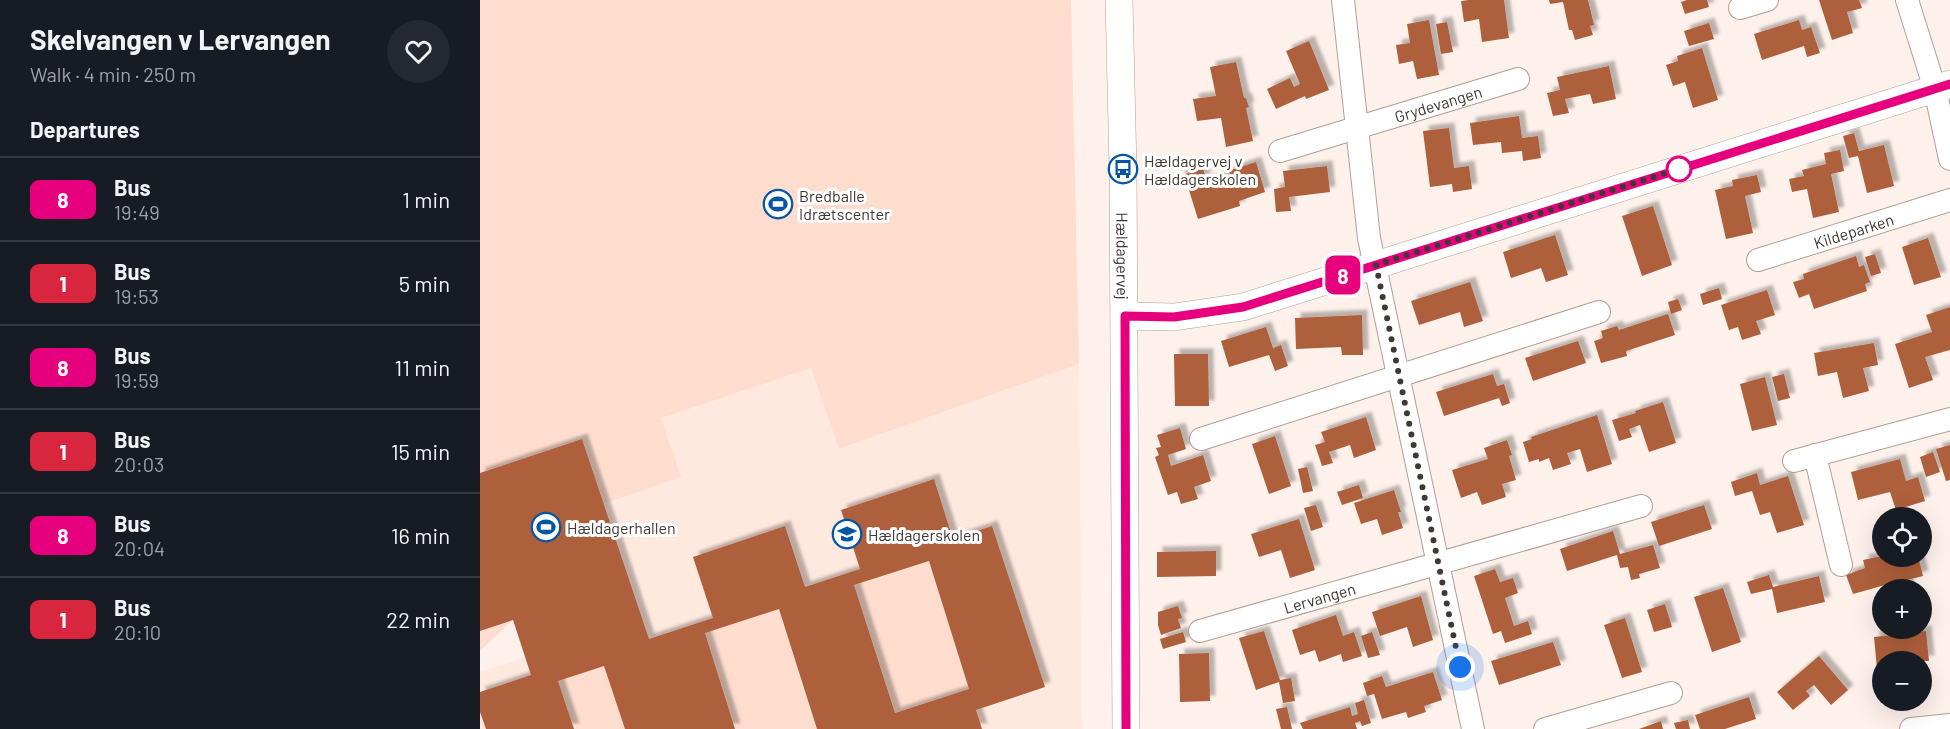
<!DOCTYPE html>
<html lang="en">
<head>
<meta charset="utf-8">
<style>
  body { margin:0; font-family:Barlow,sans-serif; background:#242831; color:#f1f3f6; height:100vh; display:flex; flex-direction:column; font-size:22px; white-space:nowrap }
  * { box-sizing:border-box; margin:0 }
  p { font-size:20px; color:#9ea1a6 }
  .icon { flex:none; width:33px; height:33px; fill:none; stroke:currentColor; stroke-width:2; stroke-linecap:round; stroke-linejoin:round }
  .map { position:relative; flex:1; overflow:hidden }
  .side { display:flex; flex-direction:column; background:#171b24; width:480px }
  .side>* { flex:none }
  .badge { padding:0 12px; border-radius:9px; font-size:21px; line-height:39px }
  .controls { position:absolute; left:1392px; top:507px; display:grid; gap:12px }
  .controls a { display:grid; place-items:center; width:60px; height:60px; border-radius:50%; background:#171b24; box-shadow:0 6px 24px #0002; font-size:30px }
  .you { position:absolute; width:30px; height:30px; margin:-15px; border:4px solid #fff; border-radius:50%; background:#1a73e8; box-shadow:0 0 0 9px #1a73e833 }
  .map>.badge { position:absolute; translate:-50% -50%; box-shadow:0 0 0 3px #fff }
  h2 { padding:0 30px; font-size:22px; line-height:54px }
  .round { display:grid; place-items:center; flex:none; width:63px; height:63px; border-radius:32px; background:#242831 }
  .head { display:flex; align-items:center; justify-content:space-between; height:102px; padding:0 30px }
  h1 { font-size:28px; font-weight:700; line-height:45px }
  ul { padding:0; list-style:none }
  li { display:flex; align-items:center; gap:18px; height:84px; padding:0 30px; border-top:2px solid #363941 }
  li div { flex:1 }
  li b { display:block; font-size:22px }
  li em { font-style:normal }
  li .badge { min-width:66px; font-weight:700; text-align:center }
  main { display:flex; flex:1; min-height:0 }
  .map>svg:first-child { display:block }
</style>
</head>
<body>
<main>
<section class="side">
<div class="head"><div><h1>Skelvangen v Lervangen</h1><p>Walk · 4 min · 250 m</p></div><a class="round"><svg class="icon" aria-label="heart" viewBox="0 0 24 24"><path d="M12 20l-8-8c-3-5 5-10 8-4 3-6 11-1 8 4z"/></svg></a></div>
<h2>Departures</h2>
<ul>
<li><span class="badge" style="background:#e6007e;color:#fff">8</span><div><b>Bus</b><p>19:49</p></div><em>1 min</em></li>
<li><span class="badge" style="background:#d7263d;color:#fff">1</span><div><b>Bus</b><p>19:53</p></div><em>5 min</em></li>
<li><span class="badge" style="background:#e6007e;color:#fff">8</span><div><b>Bus</b><p>19:59</p></div><em>11 min</em></li>
<li><span class="badge" style="background:#d7263d;color:#fff">1</span><div><b>Bus</b><p>20:03</p></div><em>15 min</em></li>
<li><span class="badge" style="background:#e6007e;color:#fff">8</span><div><b>Bus</b><p>20:04</p></div><em>16 min</em></li>
<li><span class="badge" style="background:#d7263d;color:#fff">1</span><div><b>Bus</b><p>20:10</p></div><em>22 min</em></li>
</ul>
</section>
<div class="map">
<svg width="1470" height="729" viewBox="0 0 1470 729">
  <defs>
    <filter id="shadow"><feDropShadow dx="5.5" dy="-5.5" stdDeviation="1.5" flood-color="#0004"/></filter>
  </defs>
  <rect width="100%" height="100%" fill="#fef1ec"/>
  <path fill="#ffe8de" d="M 599,364 L 602,729 L 0,729 L 0,672 L 46,657 L 33,620 L 123,504 L 180,418 L 332,367 L 360,449 Z"/>
  <path fill="#feddcf" d="M 0,0 L 591,0 L 599,364 L 359,449 L 331,368 L 181,418 L 201,477 L 123,504 L 150,581 L 33,620 L 0,651 Z
    M 449,561 L 489,689 L 415,713 L 374,585 Z
    M 299,609 L 337,729 L 255,729 L 225,633 Z
    M 124,666 L 145,729 L 94,729 L 78,681 Z"/>
  <path fill="#ae5e3a" fill-rule="evenodd" filter="url(#shadow)" d="M 989,0 L 1024,0 L 1029,38 L 1002,42 L 999,19 L 984,22 L 981,1 Z
    M 1069,0 L 1108,0 L 1114,25 L 1110,26 L 1113,35 L 1095,40 L 1092,30 L 1089,30 L 1083,2 L 1070,4 Z
    M 1207,0 L 1227,0 L 1229,7 L 1205,14 L 1201,2 Z
    M 1339,0 L 1379,0 L 1382,8 L 1367,12 L 1373,33 L 1352,40 Z
    M 949,20 L 959,75 L 937,79 L 933,61 L 919,64 L 916,45 L 930,43 L 927,24 Z
    M 1319,20 L 1322,30 L 1331,27 L 1340,53 L 1327,57 L 1324,46 L 1282,60 L 1274,34 Z
    M 967,22 L 973,52 L 961,54 L 956,24 Z
    M 1229,23 L 1234,39 L 1209,46 L 1204,31 Z
    M 829,41 L 849,90 L 826,99 L 825,96 L 796,109 L 787,89 L 810,78 L 814,87 L 820,84 L 806,51 Z
    M 1222,48 L 1238,100 L 1213,108 L 1205,82 L 1193,86 L 1186,65 L 1198,61 L 1197,56 Z
    M 756,62 L 764,98 L 766,98 L 769,107 L 766,108 L 773,141 L 746,147 L 741,118 L 717,121 L 713,99 L 736,96 L 730,67 Z
    M 1129,66 L 1136,99 L 1113,104 L 1110,94 L 1085,99 L 1089,113 L 1073,116 L 1067,93 L 1080,90 L 1077,77 Z
    M 1039,116 L 1042,138 L 1058,136 L 1061,158 L 1043,161 L 1042,151 L 1022,153 L 1021,142 L 993,145 L 990,123 Z
    M 969,128 L 974,168 L 989,166 L 992,189 L 973,192 L 972,184 L 950,187 L 943,131 Z
    M 1374,133 L 1379,151 L 1404,145 L 1414,186 L 1387,193 L 1378,156 L 1369,158 L 1363,136 Z
    M 1360,150 L 1364,171 L 1351,174 L 1359,212 L 1333,218 L 1327,189 L 1312,192 L 1309,179 L 1324,176 L 1322,170 L 1346,164 L 1344,153 Z
    M 776,162 L 785,192 L 759,201 L 760,206 L 718,219 L 708,187 L 750,174 L 748,171 Z
    M 847,166 L 850,192 L 809,197 L 811,211 L 796,212 L 794,189 L 805,187 L 803,171 Z
    M 723,169 L 726,178 L 702,186 L 699,176 Z
    M 1277,175 L 1281,192 L 1265,196 L 1273,233 L 1246,239 L 1235,190 L 1253,186 L 1252,180 Z
    M 1173,206 L 1192,265 L 1162,276 L 1142,216 Z
    M 1075,235 L 1088,275 L 1066,282 L 1061,268 L 1031,278 L 1023,252 Z
    M 1448,238 L 1461,277 L 1434,285 L 1422,247 Z
    M 1395,254 L 1401,273 L 1391,276 L 1385,257 Z
    M 1376,256 L 1379,267 L 1384,265 L 1390,282 L 1385,284 L 1387,291 L 1334,309 L 1329,294 L 1319,298 L 1313,282 L 1324,279 L 1323,274 Z
    M 990,282 L 1003,321 L 984,327 L 980,312 L 939,325 L 931,301 Z
    M 1239,288 L 1242,299 L 1223,305 L 1220,294 Z
    M 1287,290 L 1295,315 L 1276,321 L 1281,334 L 1262,340 L 1258,327 L 1249,330 L 1241,305 Z
    M 1198,299 L 1202,310 L 1191,314 L 1188,302 Z
    M 1470,307 L 1470,350 L 1445,357 L 1453,380 L 1429,388 L 1415,344 L 1452,332 L 1446,315 Z
    M 1188,314 L 1195,335 L 1146,351 L 1147,356 L 1121,363 L 1114,341 L 1123,338 L 1121,331 L 1137,326 L 1139,330 Z
    M 882,315 L 883,355 L 862,355 L 861,347 L 816,349 L 815,318 Z
    M 786,327 L 793,348 L 801,345 L 808,366 L 795,371 L 789,355 L 749,367 L 741,341 Z
    M 1098,341 L 1106,363 L 1053,381 L 1045,358 Z
    M 1394,343 L 1398,365 L 1383,368 L 1389,391 L 1363,398 L 1357,372 L 1338,376 L 1334,353 Z
    M 694,354 L 728,354 L 729,406 L 695,406 Z
    M 1013,374 L 1017,386 L 1024,384 L 1030,403 L 1022,406 L 1019,398 L 964,416 L 956,392 Z
    M 1304,374 L 1310,398 L 1298,401 L 1292,377 Z
    M 1285,377 L 1297,425 L 1272,431 L 1260,384 Z
    M 1183,402 L 1196,443 L 1169,452 L 1160,425 L 1149,429 L 1152,437 L 1139,441 L 1132,420 L 1156,413 L 1155,411 Z
    M 1117,415 L 1132,464 L 1107,472 L 1100,449 L 1087,453 L 1091,464 L 1073,470 L 1069,458 L 1059,462 L 1059,459 L 1049,462 L 1043,442 L 1052,439 L 1051,437 Z
    M 886,417 L 896,450 L 874,458 L 870,445 L 849,452 L 853,463 L 842,466 L 835,445 L 845,442 L 841,432 Z
    M 700,428 L 706,449 L 688,455 L 691,466 L 723,455 L 731,481 L 714,487 L 718,499 L 701,504 L 697,492 L 688,495 L 675,457 L 679,455 L 676,448 L 681,447 L 677,435 Z
    M 795,436 L 811,486 L 789,494 L 772,444 Z
    M 102,439 L 169,639 L 233,618 L 213,557 L 305,526 L 325,587 L 380,569 L 361,510 L 454,479 L 473,539 L 512,526 L 565,687 L 496,710 L 502,729 L 337,729 L 299,609 L 225,633 L 255,729 L 145,729 L 124,666 L 78,681 L 94,729 L 6,729 L 0,712 L 0,692 L 51,675 L 33,620 L 0,631 L 0,473 ZM 449,561 L 489,689 L 415,713 L 374,585 Z
    M 1027,440 L 1032,455 L 1029,456 L 1036,480 L 1022,484 L 1026,497 L 1002,505 L 997,492 L 981,498 L 972,470 L 1008,459 L 1004,448 Z
    M 1470,445 L 1470,480 L 1466,481 L 1456,449 Z
    M 1453,452 L 1460,472 L 1446,477 L 1440,457 Z
    M 1420,459 L 1426,481 L 1438,477 L 1445,501 L 1416,510 L 1410,492 L 1378,500 L 1371,472 Z
    M 827,467 L 833,491 L 823,493 L 818,469 Z
    M 1277,473 L 1280,485 L 1308,476 L 1324,525 L 1297,533 L 1290,512 L 1280,515 L 1272,491 L 1255,496 L 1251,482 Z
    M 879,485 L 883,498 L 862,505 L 857,492 Z
    M 914,490 L 921,512 L 918,512 L 923,528 L 902,535 L 897,519 L 881,524 L 874,503 Z
    M 836,505 L 843,527 L 831,531 L 824,508 Z
    M 1224,505 L 1232,529 L 1179,546 L 1171,522 Z
    M 819,519 L 835,570 L 810,578 L 801,550 L 779,557 L 771,534 Z
    M 1133,531 L 1140,554 L 1173,545 L 1180,568 L 1159,574 L 1160,578 L 1151,580 L 1148,567 L 1140,568 L 1137,555 L 1087,571 L 1080,549 Z
    M 736,551 L 736,576 L 677,577 L 677,552 Z
    M 1402,556 L 1438,556 L 1443,576 L 1427,580 L 1429,590 L 1406,590 L 1405,585 L 1373,594 L 1366,575 L 1385,568 L 1383,560 Z
    M 1015,569 L 1020,582 L 1033,578 L 1038,593 L 1025,598 L 1034,626 L 1048,621 L 1052,634 L 1025,643 L 1021,631 L 1013,634 L 994,576 Z
    M 1289,575 L 1293,587 L 1339,576 L 1345,602 L 1297,613 L 1292,589 L 1271,594 L 1267,582 Z
    M 1243,588 L 1261,642 L 1232,652 L 1214,597 Z
    M 941,596 L 953,640 L 933,647 L 927,627 L 900,636 L 892,612 Z
    M 1185,604 L 1192,627 L 1174,632 L 1167,610 Z
    M 698,606 L 702,618 L 698,619 L 701,628 L 681,635 L 678,625 L 678,612 Z
    M 856,615 L 863,636 L 874,632 L 882,656 L 863,662 L 861,654 L 839,662 L 835,650 L 820,655 L 812,630 Z
    M 1145,618 L 1162,672 L 1142,678 L 1124,625 Z
    M 784,631 L 800,680 L 811,678 L 815,701 L 803,703 L 799,682 L 776,690 L 759,638 Z
    M 1446,631 L 1449,661 L 1402,662 L 1402,678 L 1398,679 L 1394,637 Z
    M 703,632 L 706,642 L 683,649 L 680,639 Z
    M 892,632 L 900,655 L 888,658 L 881,636 Z
    M 1073,642 L 1081,665 L 1019,685 L 1011,661 Z
    M 729,653 L 730,701 L 700,702 L 699,654 Z
    M 1339,656 L 1368,690 L 1351,705 L 1334,685 L 1326,691 L 1330,696 L 1313,710 L 1297,692 Z
    M 953,672 L 962,700 L 944,706 L 946,712 L 928,718 L 926,712 L 902,719 L 894,694 L 887,696 L 883,683 L 902,676 L 906,687 Z
    M 1269,697 L 1276,719 L 1245,729 L 1220,729 L 1215,715 Z
    M 884,700 L 891,723 L 882,726 L 880,721 L 875,723 L 877,729 L 823,729 L 820,723 L 870,707 L 872,716 L 878,714 L 875,703 Z
    M 807,707 L 812,729 L 801,729 L 796,709 Z
    M 1208,720 L 1210,729 L 1196,729 L 1194,723 Z
    M 1181,721 L 1183,729 L 1159,729 Z"/>
  <g fill="none" stroke-linecap="round" stroke-linejoin="round">
    <g stroke="#b19e96" stroke-width="24">
      <g id="minor">
        <path d="M 863,0 L 889,238 L 993,729"/>
        <path d="M 1427,0 L 1455,89 L 1470,159"/>
        <path d="M 1260,8 L 1287,0"/>
        <path id="s1" d="M 800,151 L 1038,79"/>
        <path id="s2" d="M 1278,260 L 1470,200"/>
        <path d="M 721,439 L 1119,312"/>
        <path d="M 1335,455 L 1361,565"/>
        <path d="M 1314,461 L 1470,419"/>
        <path id="s3" d="M 720,631 L 1161,506"/>
        <path d="M 1065,729 L 1191,693"/>
        <path d="M 1431,729 L 1470,725"/>
      </g>
    </g>
    <g stroke="#b19e96" stroke-width="28">
      <g id="tertiary">
        <path id="s4" d="M 639,0 L 643,169 L 646,729"/>
        <path d="M 645,316 L 694,317 L 763,307 L 1470,84"/>
      </g>
    </g>
    <use href="#minor" stroke="#fff" stroke-width="22"/>
    <use href="#tertiary" stroke="#fff" stroke-width="27"/>
  </g>
  <g fill="none" stroke-linecap="round" stroke-linejoin="round">
    <g stroke="#fff" stroke-width="14">
      <path id="line" d="M 646,729 L 645,316 L 694,317 L 763,307 L 1470,84"/>
    </g>
    <use href="#line" stroke="#e6007e" stroke-width="9"/>
    <path stroke="#3f3834" stroke-width="6" stroke-dasharray="0 10.8" d="M 980,667 L 896,265 L 1199,169"/>
  </g>
  <defs>
    <g id="bus-ring" transform="scale(1.5)"><circle r="9.5" fill="#fff" stroke="#0456a5" stroke-width="1.5"/><path d="M-5-6H5V4H4V6H2V4H-2V6H-4V4H-5ZM-3.5-4V0h7V-4ZM-3.5 1.2v1.5H-2V1.2ZM2 1.2v1.5H3.5V1.2Z" fill="#0456a5"/></g>
    <g id="stadium-ring" transform="scale(1.5)"><circle r="9.5" fill="#fff" stroke="#0456a5" stroke-width="1.5"/><path d="M0-5a6.5 5 0 1 0 0 10a6.5 5 0 1 0 0-10ZM-3.5-1.8h7v3.6h-7Z" fill="#0456a5"/></g>
    <g id="school-ring" transform="scale(1.5)"><circle r="9.5" fill="#fff" stroke="#0456a5" stroke-width="1.5"/><path d="M0-5L7-2L0 1L-7-2ZM-4 1L0 2.5L4 1V4Q0 6-4 4Z" fill="#0456a5"/></g>
  </defs>
  <g fill-rule="evenodd">
    <use href="#bus-ring" x="643" y="169"/>
    <use href="#stadium-ring" x="298" y="204"/>
    <use href="#stadium-ring" x="66" y="527"/>
    <use href="#school-ring" x="367" y="534"/>
  </g>
  <circle fill="#fff" stroke="#e6007e" stroke-width="3" cx="1199" cy="169" r="12"/>
  <g text-anchor="middle" dominant-baseline="central" stroke-width="6" stroke-linejoin="round" paint-order="stroke">
    <g font-size="16" fill="#3f3834" stroke="#fff">
      <text stroke="none"><textPath href="#s1" startOffset="165">Grydevangen</textPath></text>
      <text stroke="none"><textPath href="#s2" startOffset="100">Kildeparken</textPath></text>
      <text stroke="none"><textPath href="#s4" startOffset="256">Hældagervej</textPath></text>
      <text stroke="none"><textPath href="#s3" startOffset="124">Lervangen</textPath></text>
    </g>
    <g font-size="16" fill="#3f3834" stroke="#fff" text-anchor="start">
      <text x="664" y="160">Hældagervej v<tspan x="664" dy="18">Hældagerskolen</tspan></text>
      <text x="319" y="195">Bredballe<tspan x="319" dy="18">Idrætscenter</tspan></text>
      <text x="87" y="527">Hældagerhallen</text>
      <text x="388" y="534">Hældagerskolen</text>
    </g>
  </g>
</svg>
<div class="controls">
<a><svg class="icon" aria-label="locate" viewBox="0 0 24 24"><circle cx="12" cy="12" r="6"/><path d="M12 2v4M12 18v4M2 12h4M18 12h4"/></svg></a>
<a>+</a>
<a>−</a>
</div>
<div class="you" style="left:980px;top:667px"></div>
<b class="badge" style="left:863px;top:275px;background:#e6007e;color:#fff">8</b>
</div>
</main>
</body>
</html>
